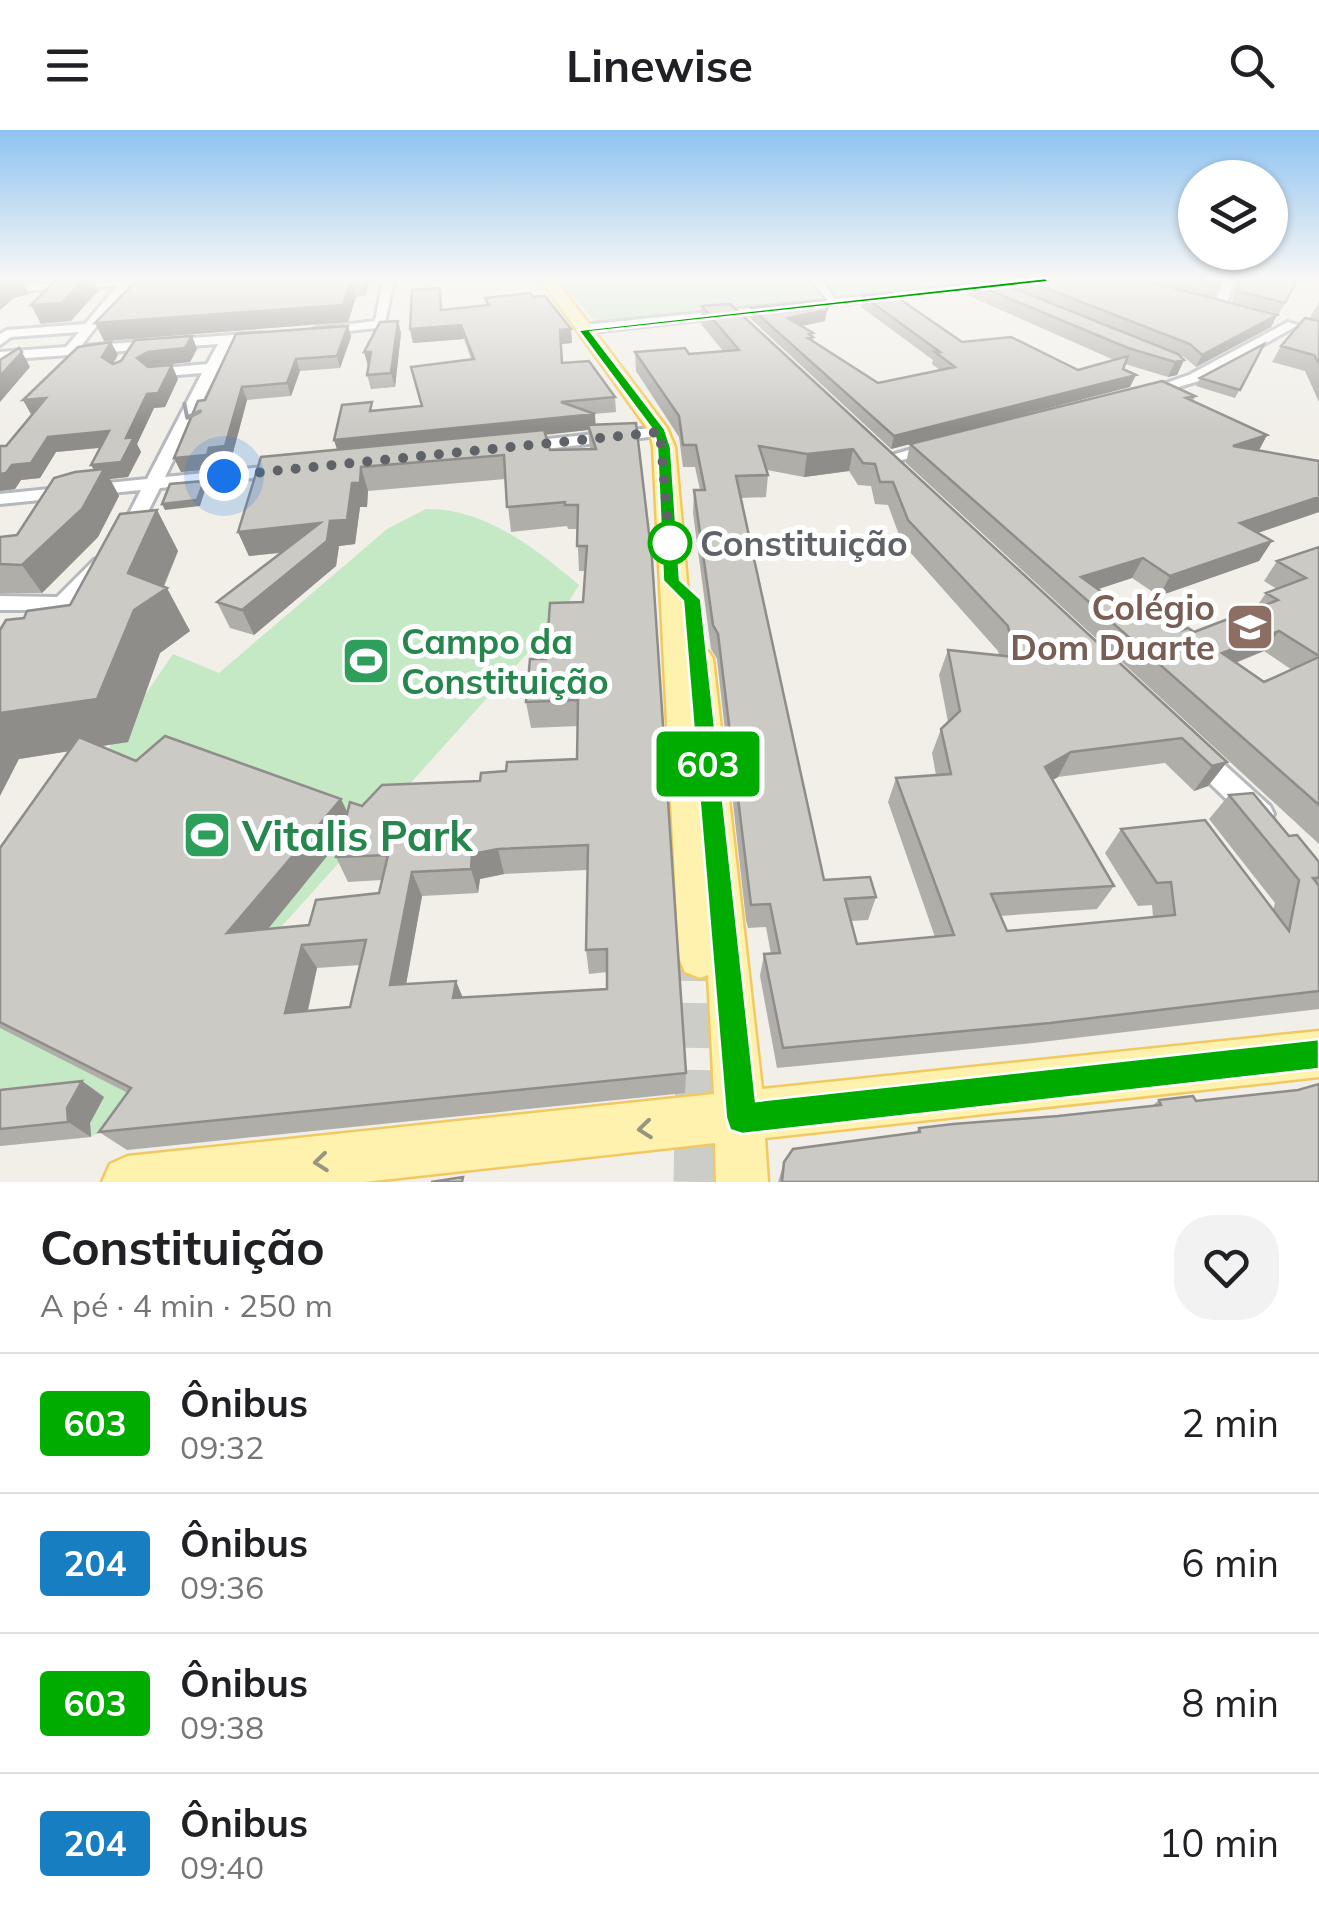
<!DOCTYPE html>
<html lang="pt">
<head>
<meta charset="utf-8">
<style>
  body { margin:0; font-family:Mulish,sans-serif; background:#f2f2f2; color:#202124; height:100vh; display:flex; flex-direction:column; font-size:38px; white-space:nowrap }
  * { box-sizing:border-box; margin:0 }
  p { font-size:32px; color:#757577 }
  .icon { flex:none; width:55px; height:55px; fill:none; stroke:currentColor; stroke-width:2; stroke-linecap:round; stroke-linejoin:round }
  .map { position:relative; height:1052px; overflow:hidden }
  .side { display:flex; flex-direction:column; background:#fff; flex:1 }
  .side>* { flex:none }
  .badge { padding:0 20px; border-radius:8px; font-size:35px; line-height:65px }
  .controls { position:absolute; left:1178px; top:30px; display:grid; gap:20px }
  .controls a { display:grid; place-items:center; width:110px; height:110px; border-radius:50%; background:#fff; box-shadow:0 2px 8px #0004; font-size:50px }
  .you { position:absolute; width:50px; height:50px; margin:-25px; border:8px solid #fff; border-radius:50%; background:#1a73e8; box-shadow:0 0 0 15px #1a73e833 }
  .map>.badge { position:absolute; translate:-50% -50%; box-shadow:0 0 0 5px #fff }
  .round { display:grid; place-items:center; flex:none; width:105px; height:105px; border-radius:40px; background:#f2f2f2 }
  .headline { display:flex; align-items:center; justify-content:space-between; height:170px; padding:0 40px }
  h1 { font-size:48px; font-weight:700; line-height:75px }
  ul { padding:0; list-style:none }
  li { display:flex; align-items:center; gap:30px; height:140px; padding:0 40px; border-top:2px solid #e0e0e0 }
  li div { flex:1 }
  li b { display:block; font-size:38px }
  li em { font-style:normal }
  li .badge { min-width:110px; font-weight:700; text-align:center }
  header { display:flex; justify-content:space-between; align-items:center; height:130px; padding:0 40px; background:#fff; font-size:45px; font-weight:700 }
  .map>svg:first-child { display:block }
</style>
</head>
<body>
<header><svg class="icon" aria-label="menu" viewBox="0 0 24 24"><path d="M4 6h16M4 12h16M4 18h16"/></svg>Linewise<svg class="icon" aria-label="search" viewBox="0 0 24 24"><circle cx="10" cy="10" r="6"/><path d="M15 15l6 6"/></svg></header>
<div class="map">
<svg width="1319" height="1052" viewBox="0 0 1319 1052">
  <rect width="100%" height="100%" fill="#f1efe8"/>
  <path fill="#c5e8c5" d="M 559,150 L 972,150 L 596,192 Z
    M 426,379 C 485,378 536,419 579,455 L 558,489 L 255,826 L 124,986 L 91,1007 L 0,1016 L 0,778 L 173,524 L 219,543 L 387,399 Z"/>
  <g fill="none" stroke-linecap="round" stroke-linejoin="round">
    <path stroke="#ccccc8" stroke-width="45" stroke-dasharray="45 22" stroke-linecap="butt" d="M 696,1052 L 700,828"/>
    <g stroke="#b5b8bc" stroke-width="6">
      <path id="minor" d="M 100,150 L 175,150 L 129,155 L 81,216 L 261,203 L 267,207 L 231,213 L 165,347 L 284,335 L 292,340 L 290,344 L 160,358 L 135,407 L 126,413 L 117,407 L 141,360 L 0,374 L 0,364 L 147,349 L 202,243 L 154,247 L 147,243 L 154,239 L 207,234 L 218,214 L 0,230 L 0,222 L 66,217 L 79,202 L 11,207 L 0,215 L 0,204 L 7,200 L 85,194 L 117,156 L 0,162 L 0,156 Z
        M 383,150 L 394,150 L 384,197 L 314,205 L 314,199 L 318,198 L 375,191 Z
        M 811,150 L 822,150 L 835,169 L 1011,150 L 1051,150 L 583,203 L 577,199 L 583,195 L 828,170 Z
        M 1223,150 L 1234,150 L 1226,177 L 1220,181 L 1214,177 Z
        M 1288,192 L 1298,195 L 1199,251 L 1141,268 L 1134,264 L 1189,245 Z
        M 660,297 L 668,302 L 666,305 L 520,322 L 512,317 L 520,312 Z
        M 936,312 L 944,317 L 942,320 L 886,334 L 878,329 Z
        M 101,428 L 108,430 L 111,434 L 108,438 L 8,545 L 0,547 L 0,525 L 44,480 L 0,480 L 0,466 L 57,467 L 94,430 Z
        M 1196,614 L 1205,617 L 1270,676 L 1274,684 L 1270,692 L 1260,695 L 1250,692 L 1187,631 L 1183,624 L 1187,617 Z"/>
    </g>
    <g stroke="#f2c960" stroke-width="5">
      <path id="major" d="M 541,150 L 556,150 L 667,298 L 675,317 L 693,520 L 709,522 L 713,529 L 762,959 L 1319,901 L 1319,947 L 765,1008 L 768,1052 L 716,1052 L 715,1013 L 364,1052 L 102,1052 L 110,1034 L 128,1026 L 714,964 L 708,845 L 700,848 L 685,842 L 679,828 L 653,317 L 650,302 Z"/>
    </g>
    <use href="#minor" fill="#fff" fill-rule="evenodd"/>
    <use href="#major" fill="#fff2af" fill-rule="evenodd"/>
  </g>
  <path fill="#afaea9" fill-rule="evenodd" d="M 137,150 L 370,150 L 365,166 L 356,167 L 348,192 L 104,211 Z
    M 1020,150 L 1143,150 L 1277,185 L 1271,197 L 1196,237 L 1184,227 L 1017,160 Z
    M 1147,150 L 1221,150 L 1214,168 Z
    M 1237,150 L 1297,150 L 1279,184 L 1232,172 Z
    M 970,152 L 1184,230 L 1177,245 L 1168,247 L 1125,234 L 1123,239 L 1130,257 L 891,319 L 751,189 L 751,178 L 827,180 L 825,191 L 802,196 L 813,207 L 813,212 L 878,253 L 940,240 L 932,234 L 933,230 L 861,177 L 863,166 L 962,212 L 1078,240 L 1114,230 L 967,165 Z
    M 440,158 L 443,180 L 486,175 L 485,168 L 533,167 L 571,199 L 572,213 L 561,214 L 562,233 L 615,267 L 616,282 L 594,284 L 595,295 L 686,943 L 685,963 L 127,1020 L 99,1002 L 128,963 L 0,898 L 0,718 L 69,621 L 19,629 L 24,488 L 70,475 L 157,380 L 178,421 L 164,457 L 190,501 L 160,523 L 128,612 L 101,616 L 136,631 L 341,669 L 347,683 L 362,676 L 480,651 L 506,641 L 577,629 L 578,596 L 531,598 L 526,572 L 546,529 L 583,472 L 585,441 L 579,441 L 577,399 L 568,399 L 567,396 L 511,402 L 505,349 L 368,361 L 367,377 L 360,377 L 355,414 L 339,416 L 336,436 L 254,505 L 230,498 L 217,472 L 281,423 L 249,426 L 238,402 L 338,320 L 334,310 L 374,280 L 421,276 L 411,237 L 471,229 L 464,209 L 413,213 L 410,199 ZM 588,300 L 590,319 L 550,320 L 546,305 ZM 341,709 L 336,727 L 348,752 L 382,750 L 379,763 L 309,795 L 268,799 ZM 587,740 L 586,820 L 589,844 L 607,842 L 607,859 L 463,868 L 406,854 L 422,766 L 478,763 L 480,749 L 504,744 ZM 360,835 L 350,877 L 308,881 L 317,838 Z
    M 1319,172 L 1319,272 L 1305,241 L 1272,232 L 1281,216 L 1309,189 Z
    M 702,176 L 1227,632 L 1208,656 L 1194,661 L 1165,633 L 1058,647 L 1052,650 L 1114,756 L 1097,779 L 1000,786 L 1007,801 L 1153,787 L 1152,775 L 1138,776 L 1105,723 L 1121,699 L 1273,780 L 1275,773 L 1209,689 L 1229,665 L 1289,706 L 1319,732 L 1319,879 L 1033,913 L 777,938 L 760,846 L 764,824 L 771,824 L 766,797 L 748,798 L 746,790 L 717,529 L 711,519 L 693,383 L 694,360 L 700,360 L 695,337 L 683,337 L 679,307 L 636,241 L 635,222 L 689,224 L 723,221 L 701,194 ZM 767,340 L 804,347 L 849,341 L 858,355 L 871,356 L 875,374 L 888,375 L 902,413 L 998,521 L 999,526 L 948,520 L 939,545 L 948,592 L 941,599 L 932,623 L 936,645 L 896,648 L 888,672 L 935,807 L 857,814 L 851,791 L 868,790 L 876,767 L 824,750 L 741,368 L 766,367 L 768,345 Z
    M 398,191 L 401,203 L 395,257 L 371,259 L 367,245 L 369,236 L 368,236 Z
    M 348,196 L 351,207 L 340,238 L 300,241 L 291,266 L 247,270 L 231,330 L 215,331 L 213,339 L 181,342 L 174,328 L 205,270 Z
    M 192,206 L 197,219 L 190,232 L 151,237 L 178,249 L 165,277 L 154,278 L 137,314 L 141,322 L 128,347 L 110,349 L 119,366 L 98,407 L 42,463 L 0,463 L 0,407 L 17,405 L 94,340 L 100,318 L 56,322 L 40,348 L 21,350 L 15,359 L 0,361 L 0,316 L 6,316 L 31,284 L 23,270 L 118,225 L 113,234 Z
    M 1260,222 L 1235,268 L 1196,256 L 1200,248 Z
    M 1195,266 L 1193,271 L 1267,305 L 1259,320 L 1319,331 L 1319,382 L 1258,403 L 1272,411 L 1259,431 L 1159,466 L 1132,448 L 1098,459 L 1127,480 L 1180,501 L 1194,502 L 1255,479 L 1266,463 L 1277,459 L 1264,451 L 1277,431 L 1319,417 L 1319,714 L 906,333 L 910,314 ZM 1264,521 L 1292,540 L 1264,552 L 1236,533 Z
    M 82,951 L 104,967 L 90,993 L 91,1007 L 0,1016 L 0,960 Z
    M 1159,970 L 1196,971 L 1319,1052 L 778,1052 L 784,1032 L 915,1003 L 919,998 L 1058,986 L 1152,976 Z"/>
  <path fill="#8f8d8a" d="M 0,150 L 35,150 L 22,151 L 29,164 L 14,168 L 0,180 Z
    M 83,150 L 94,150 L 98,161 L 71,191 L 41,194 L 31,175 Z
    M 352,150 L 356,167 L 348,192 L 104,211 L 95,193 Z
    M 361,150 L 370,150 L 365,166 Z
    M 827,180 L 825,191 L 787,199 L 788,188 Z
    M 1277,185 L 1271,197 L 1196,237 L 1202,225 Z
    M 398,191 L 401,203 L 395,257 L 391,243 Z
    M 461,195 L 464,209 L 413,213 L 410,199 Z
    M 348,196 L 351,207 L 340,238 L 337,226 Z
    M 571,199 L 572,213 L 561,214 L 560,200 Z
    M 192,206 L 197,219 L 190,232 L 154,235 L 143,242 L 137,228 L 148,222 Z
    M 111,212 L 118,225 L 108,241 L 102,227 Z
    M 22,222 L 30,237 L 0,272 L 0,246 Z
    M 364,222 L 371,222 L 375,235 L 368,236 Z
    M 296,229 L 300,241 L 291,266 L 287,253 Z
    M 1184,230 L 1177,245 L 1168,247 L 1175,232 Z
    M 172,235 L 178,249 L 165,277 L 154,278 L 137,314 L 141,322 L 128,347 L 110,349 L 119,366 L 98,407 L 42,463 L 22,435 L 99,349 L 91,335 L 147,264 Z
    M 1136,245 L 1130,257 L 891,319 L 894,306 Z
    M 242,257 L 247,270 L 231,330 L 215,331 L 213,339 L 181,342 L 174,328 L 209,318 Z
    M 46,268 L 31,284 L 23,270 Z
    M 595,284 L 596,300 L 588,295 L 588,300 L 339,326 L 334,310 Z
    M 109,301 L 116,316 L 56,322 L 40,348 L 21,350 L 15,359 L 0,361 L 0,344 L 48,307 Z
    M 1267,305 L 1257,324 L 1233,316 Z
    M 853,319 L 849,341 L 804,347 L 807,324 Z
    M 361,337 L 368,361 L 367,377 L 360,377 L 355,414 L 339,416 L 336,436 L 254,505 L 242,480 L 318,418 L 249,426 L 238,402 L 330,391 Z
    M 204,351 L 206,357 L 200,376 L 165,380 L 162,374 Z
    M 1319,367 L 1319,382 L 1228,413 L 1240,393 Z
    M 157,380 L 178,421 L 161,462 L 167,458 L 190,501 L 160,523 L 128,612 L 19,629 L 0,666 L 0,583 L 128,443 Z
    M 1272,411 L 1259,431 L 1159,466 L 1170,446 Z
    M 1143,428 L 1132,448 L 1080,465 L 1081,447 Z
    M 1279,501 L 1264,521 L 1208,543 L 1222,523 Z
    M 1071,622 L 1058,647 L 1032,662 L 1045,637 Z
    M 1227,632 L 1208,656 L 1194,661 L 1212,636 Z
    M 341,669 L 353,694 L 245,827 L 227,803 Z
    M 498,719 L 504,744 L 480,749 L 478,763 L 471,739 L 472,724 Z
    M 412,742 L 422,766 L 402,877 L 390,855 Z
    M 302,815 L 317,838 L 302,905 L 285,883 Z
    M 456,851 L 465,873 L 453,868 Z
    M 82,951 L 104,967 L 90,993 L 91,1007 L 68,992 L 67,978 Z"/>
  <path fill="#cccac5" stroke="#8f8d8a" stroke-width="2.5" fill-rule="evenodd" d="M 56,150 L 83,150 L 62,173 L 31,175 Z
    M 137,150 L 352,150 L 343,175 L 95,193 Z
    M 993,150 L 1178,224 L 1184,230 L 1175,232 L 1128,218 L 970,152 Z
    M 1025,150 L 1143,150 L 1277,185 L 1202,225 L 1190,214 Z
    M 1195,150 L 1221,150 L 1219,156 Z
    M 1240,150 L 1297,150 L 1285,173 L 1237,161 Z
    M 440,158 L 441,180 L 489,175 L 485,168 L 530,163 L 533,167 L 545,166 L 571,199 L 560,200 L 562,233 L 589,231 L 615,267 L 561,272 L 595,284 L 334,310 L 342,275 L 372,272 L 370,281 L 422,276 L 411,237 L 474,229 L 461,195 L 410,199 L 412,160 Z
    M 891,163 L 962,212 L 1011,207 L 1078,240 L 1128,226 L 1123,239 L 1136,245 L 894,306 L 751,178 L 825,170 L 827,180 L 788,188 L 813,203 L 809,204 L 813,207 L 808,208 L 878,253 L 955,237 L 935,222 L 940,222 L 863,166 Z
    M 730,174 L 1227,632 L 1212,636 L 1182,608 L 1071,622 L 1045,637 L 1114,756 L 991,764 L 1007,801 L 1175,785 L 1171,752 L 1157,753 L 1121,699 L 1205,690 L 1289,801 L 1299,750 L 1229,665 L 1253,663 L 1289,706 L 1297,705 L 1319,732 L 1319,748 L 1313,748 L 1319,756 L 1319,861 L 1050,893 L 783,918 L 764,824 L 780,823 L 770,774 L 751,775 L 750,767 L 718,504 L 713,495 L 694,360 L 705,360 L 696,315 L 683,315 L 679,286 L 635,222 L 685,218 L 689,224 L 739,220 L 702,176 ZM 759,316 L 807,324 L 853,319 L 863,333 L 875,334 L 880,352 L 893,352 L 908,390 L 1008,496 L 1015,527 L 948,520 L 960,581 L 941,599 L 951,644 L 896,648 L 954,805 L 857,814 L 845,769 L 876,767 L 870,747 L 824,750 L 736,346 L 768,345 Z
    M 1305,188 L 1319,191 L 1319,234 L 1314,225 L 1281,216 Z
    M 398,191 L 391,243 L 367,245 L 371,222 L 364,222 L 380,192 Z
    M 348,196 L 337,226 L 296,229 L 287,253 L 242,257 L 225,316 L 209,318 L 207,325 L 174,328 L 198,271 L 205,270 L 236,204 Z
    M 192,206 L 185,218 L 148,222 L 137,228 L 148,237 L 172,235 L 158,263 L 147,264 L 126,308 L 134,307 L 121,332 L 91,335 L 109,301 L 48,307 L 31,333 L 12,335 L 6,343 L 0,344 L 0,316 L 6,316 L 46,268 L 23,270 L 78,217 L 111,212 L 102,227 L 113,234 L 121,231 L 135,210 Z
    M 1264,214 L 1240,260 L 1200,248 Z
    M 19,218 L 22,222 L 0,246 L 0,230 Z
    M 1162,251 L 1195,266 L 1186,268 L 1267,305 L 1233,316 L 1319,331 L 1319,367 L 1240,393 L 1272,411 L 1170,446 L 1143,428 L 1081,447 L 1127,480 L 1143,474 L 1180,501 L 1188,498 L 1194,502 L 1278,470 L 1266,463 L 1306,448 L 1277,431 L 1319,417 L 1319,526 L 1279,501 L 1222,523 L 1264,552 L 1319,527 L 1319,675 L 910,314 Z
    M 636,293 L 652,429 L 686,943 L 99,1002 L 131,958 L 0,892 L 0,718 L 79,607 L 136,631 L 165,606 L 341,669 L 227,803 L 309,795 L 316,770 L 379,763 L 388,725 L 336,727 L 350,672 L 362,676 L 382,655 L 480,651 L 481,643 L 506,641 L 507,632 L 577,629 L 578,570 L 526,572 L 530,529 L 546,529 L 550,473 L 583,472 L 587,416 L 577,416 L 578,375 L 565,375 L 565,372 L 507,377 L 504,325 L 361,337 L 360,353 L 352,353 L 347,390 L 330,391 L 327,411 L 242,480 L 217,472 L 320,393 L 238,402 L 261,327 L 544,300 L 550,320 L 596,319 L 588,295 ZM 588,715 L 586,820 L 607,819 L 607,859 L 453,868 L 456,851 L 390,855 L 412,742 L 471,739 L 472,724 L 498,719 ZM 366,810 L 350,877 L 285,883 L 302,815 Z
    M 104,339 L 82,379 L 22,435 L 0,434 L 0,407 L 17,405 L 54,348 L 75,342 Z
    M 204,351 L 197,370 L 162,374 L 170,354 Z
    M 157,380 L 128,443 L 167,458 L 134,480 L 97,569 L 0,583 L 0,500 L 6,490 L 24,488 L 27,481 L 70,475 L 120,384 Z
    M 82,951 L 67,978 L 68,992 L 0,999 L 0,960 Z
    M 1319,954 L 1319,1052 L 782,1052 L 784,1032 L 793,1019 L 920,1002 L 919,998 L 953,994 L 1058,986 L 1161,975 L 1159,970 L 1193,966 L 1196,971 L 1298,960 Z
    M 463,1047 L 462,1052 L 431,1052 Z"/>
  <defs><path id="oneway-chevron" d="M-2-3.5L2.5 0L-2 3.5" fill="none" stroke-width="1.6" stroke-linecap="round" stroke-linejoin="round" transform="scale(2.5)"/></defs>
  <use stroke="#979a9d" href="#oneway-chevron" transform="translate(190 282) rotate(116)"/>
  <g stroke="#979581">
    <use href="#oneway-chevron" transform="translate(645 999) rotate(174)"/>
    <use href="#oneway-chevron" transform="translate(321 1032) rotate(174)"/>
  </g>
  <linearGradient id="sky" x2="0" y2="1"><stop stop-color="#8fc3f1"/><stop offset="0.5" stop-color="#f9f8f5"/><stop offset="1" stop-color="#f9f8f5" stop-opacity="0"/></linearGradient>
  <rect width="1319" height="298" fill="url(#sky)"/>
  <path fill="#00ac00" stroke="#fff" stroke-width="2.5" d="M 1046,148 L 1049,152 L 591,202 L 665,299 L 671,317 L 680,450 L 701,469 L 756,971 L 1319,909 L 1319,939 L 742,1004 L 730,1000 L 726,988 L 683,471 L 663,451 L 657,317 L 654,302 L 578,200 Z"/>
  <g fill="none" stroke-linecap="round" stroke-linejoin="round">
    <path stroke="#5f6368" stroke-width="10" stroke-dasharray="0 18" d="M 224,346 L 660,302 L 670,418 L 670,413"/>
  </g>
  <defs>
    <g id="school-square" transform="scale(2.5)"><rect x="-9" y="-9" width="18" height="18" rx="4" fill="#8d6e63" stroke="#fff"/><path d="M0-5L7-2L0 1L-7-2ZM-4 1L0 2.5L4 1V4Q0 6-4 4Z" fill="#fff"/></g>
    <g id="stadium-square" transform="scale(2.5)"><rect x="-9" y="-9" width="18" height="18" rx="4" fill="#2e9e5b" stroke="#fff"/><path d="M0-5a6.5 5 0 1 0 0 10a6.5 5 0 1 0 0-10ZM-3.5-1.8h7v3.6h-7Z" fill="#fff"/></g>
  </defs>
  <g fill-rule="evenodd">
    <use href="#school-square" x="1250" y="497"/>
    <use href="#stadium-square" x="366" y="531"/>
    <use href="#stadium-square" x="207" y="705"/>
  </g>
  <circle fill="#fff" stroke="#00ac00" stroke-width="5" cx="670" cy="413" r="20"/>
  <g text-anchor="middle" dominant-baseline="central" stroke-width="10" stroke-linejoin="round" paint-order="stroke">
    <g font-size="35" font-weight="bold" fill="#5f6368" stroke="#fff" text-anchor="start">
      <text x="700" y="413">Constituição</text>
    </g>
    <g font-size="35" font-weight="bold" fill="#785e54" stroke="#fff" text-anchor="end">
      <text x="1215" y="477">Colégio<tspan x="1215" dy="40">Dom Duarte</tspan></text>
    </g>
    <g font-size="35" font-weight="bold" fill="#27864d" stroke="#fff" text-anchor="start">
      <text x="401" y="511">Campo da<tspan x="401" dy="40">Constituição</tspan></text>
    </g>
    <g font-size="42" font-weight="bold" fill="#27864d" stroke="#fff" text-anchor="start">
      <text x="242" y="705">Vitalis Park</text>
    </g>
  </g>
</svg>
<div class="controls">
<a><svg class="icon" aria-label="layers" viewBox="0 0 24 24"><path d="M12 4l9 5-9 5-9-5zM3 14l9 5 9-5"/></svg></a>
</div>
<div class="you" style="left:224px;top:346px"></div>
<b class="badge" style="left:708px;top:634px;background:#00ac00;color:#fff">603</b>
</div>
<section class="side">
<div class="headline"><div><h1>Constituição</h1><p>A pé · 4 min · 250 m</p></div><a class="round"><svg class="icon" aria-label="heart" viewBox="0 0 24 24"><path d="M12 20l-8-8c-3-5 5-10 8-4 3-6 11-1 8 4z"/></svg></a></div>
<ul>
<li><span class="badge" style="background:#00ac00;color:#fff">603</span><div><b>Ônibus</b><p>09:32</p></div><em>2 min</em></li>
<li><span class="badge" style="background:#187ec2;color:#fff">204</span><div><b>Ônibus</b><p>09:36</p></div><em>6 min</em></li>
<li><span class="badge" style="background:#00ac00;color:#fff">603</span><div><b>Ônibus</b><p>09:38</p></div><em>8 min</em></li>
<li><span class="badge" style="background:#187ec2;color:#fff">204</span><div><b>Ônibus</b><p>09:40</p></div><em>10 min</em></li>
</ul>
</section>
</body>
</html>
